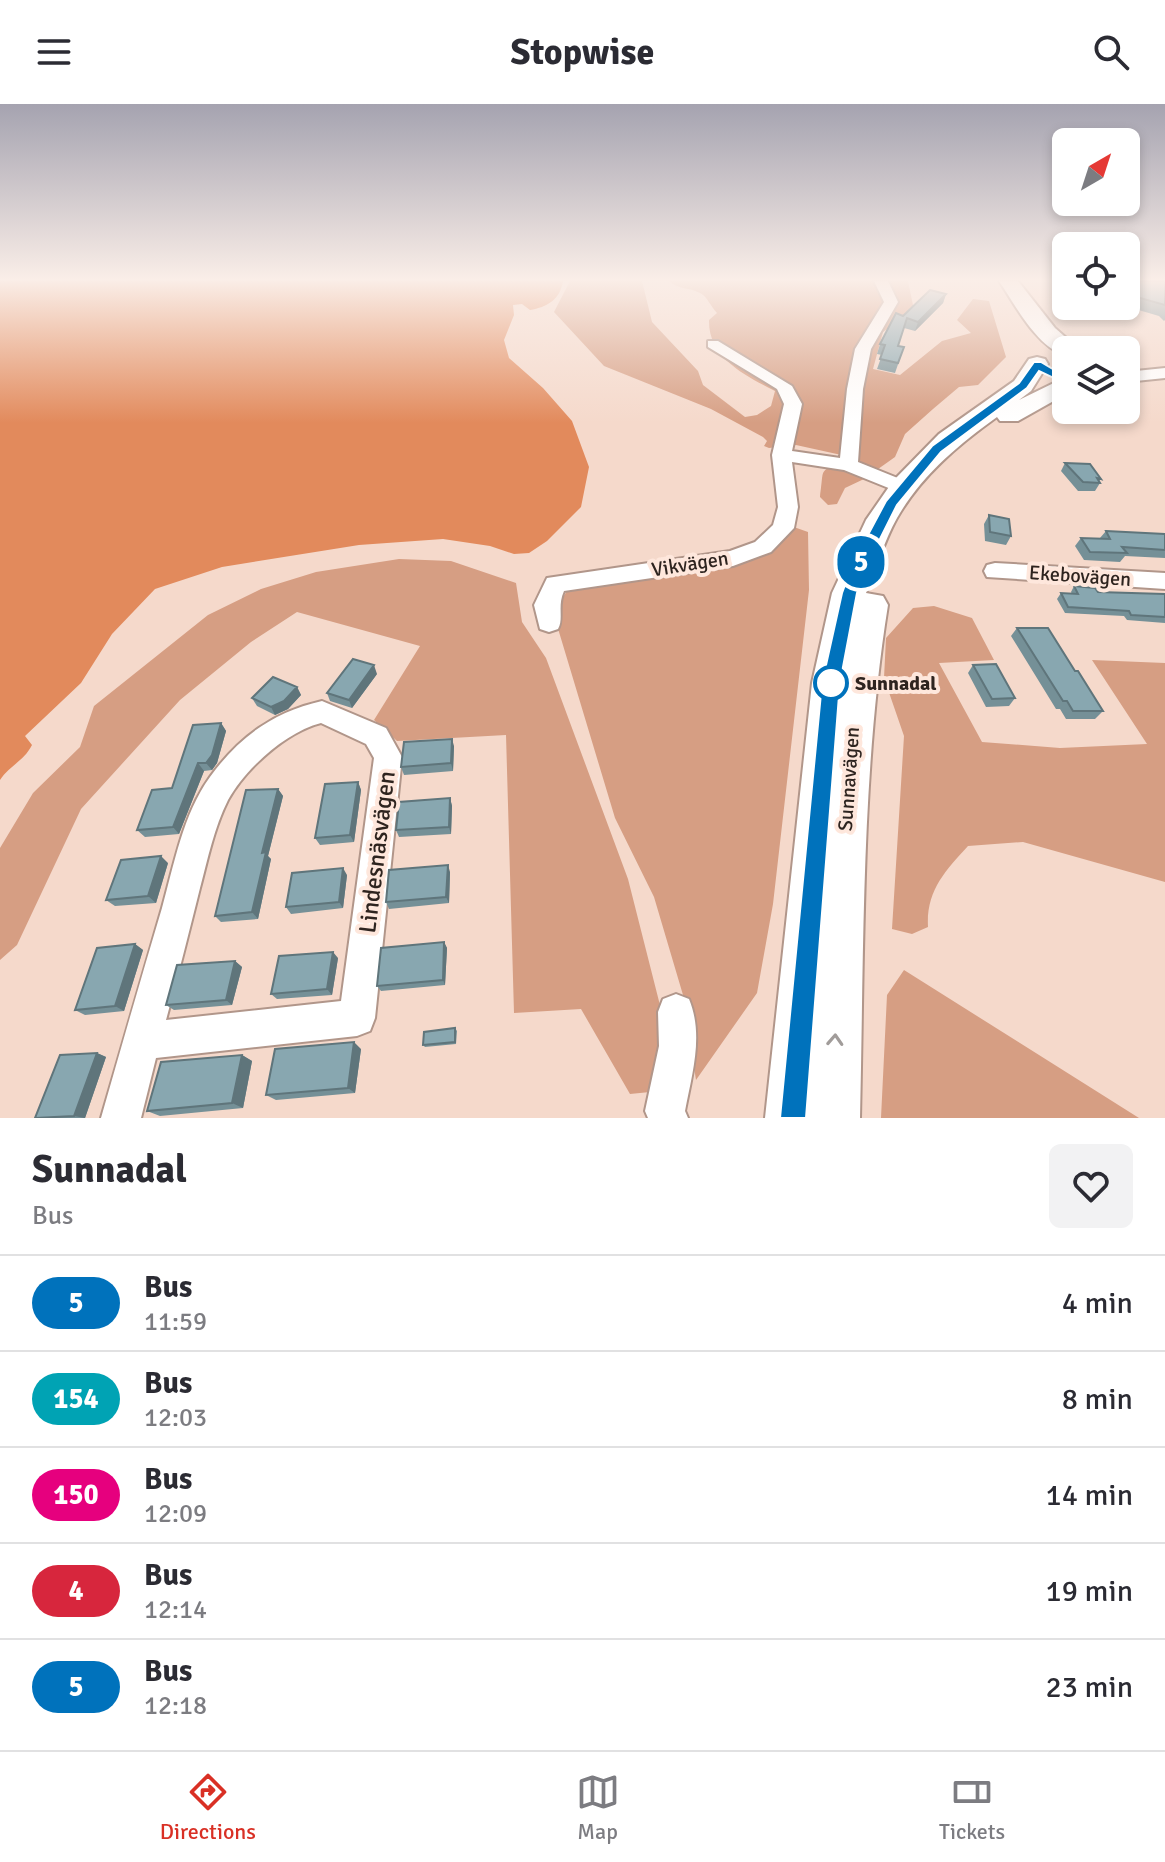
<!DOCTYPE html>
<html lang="en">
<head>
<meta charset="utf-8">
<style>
  body { margin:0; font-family:Signika,sans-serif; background:#f2f2f3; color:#2b2b33; height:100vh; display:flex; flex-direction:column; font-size:30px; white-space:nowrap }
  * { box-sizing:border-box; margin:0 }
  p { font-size:26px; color:#7c7c81 }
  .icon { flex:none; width:44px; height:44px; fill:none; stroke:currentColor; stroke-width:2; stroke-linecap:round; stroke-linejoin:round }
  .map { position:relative; height:1014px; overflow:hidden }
  .sheet { display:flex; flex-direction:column; background:#fff; flex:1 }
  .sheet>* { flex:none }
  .badge { padding:0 16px; border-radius:26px; font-size:28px; line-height:52px }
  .needle { width:52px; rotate:39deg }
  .controls { position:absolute; left:1052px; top:24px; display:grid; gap:16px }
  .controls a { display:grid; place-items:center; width:88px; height:88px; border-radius:12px; background:#fff; box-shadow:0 4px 12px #0003; font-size:40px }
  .map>.badge { position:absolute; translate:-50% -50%; box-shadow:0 0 0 4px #fff }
  .round { display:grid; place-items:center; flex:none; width:84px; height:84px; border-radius:12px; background:#f2f2f3 }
  .head { display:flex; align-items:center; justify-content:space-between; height:136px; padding:0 32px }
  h1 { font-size:38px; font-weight:700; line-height:60px }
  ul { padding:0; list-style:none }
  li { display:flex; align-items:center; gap:24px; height:96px; padding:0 32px; border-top:2px solid #e1e1e2 }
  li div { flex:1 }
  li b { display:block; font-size:30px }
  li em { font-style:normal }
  li .badge { min-width:88px; font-weight:700; text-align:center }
  header { display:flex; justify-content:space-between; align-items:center; height:104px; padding:0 32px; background:#fff; font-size:36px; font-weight:700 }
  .dock { display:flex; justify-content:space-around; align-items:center; height:112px; border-top:2px solid #e1e1e2; background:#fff; font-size:22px; color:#7c7c81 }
  .dock a { display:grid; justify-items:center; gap:4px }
  .dock .selected { color:#d93025 }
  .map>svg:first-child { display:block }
</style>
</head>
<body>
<header><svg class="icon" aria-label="menu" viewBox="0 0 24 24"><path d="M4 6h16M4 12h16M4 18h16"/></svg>Stopwise<svg class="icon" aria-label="search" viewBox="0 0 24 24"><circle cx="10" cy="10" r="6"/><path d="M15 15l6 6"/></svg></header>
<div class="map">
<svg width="1165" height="1014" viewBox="0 0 1165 1014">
  <rect width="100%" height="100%" fill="#f5d9cb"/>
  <path fill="#d69e83" d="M 570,177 L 642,177 L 652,218 L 698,267 L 703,281 L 745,313 L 757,311 L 771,302 L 775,287 C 746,272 708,254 709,216 L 717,209 C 711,203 707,192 700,189 C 689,183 679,186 669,177 L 908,177 L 914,206 L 883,228 L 873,265 L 900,271 L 942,237 L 971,229 L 957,216 L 973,195 L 989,197 L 1006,253 L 978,281 L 959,283 L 933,305 L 905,330 L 895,353 L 864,375 L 845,384 L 837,400 L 828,401 L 820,393 C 825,359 817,373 846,352 L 796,341 L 769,344 L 764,342 L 767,337 L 763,333 L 711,305 L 604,262 L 554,208 Z
    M 791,422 L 808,428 L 809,486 L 773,800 L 757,889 L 696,976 L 683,891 L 654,793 L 615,714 L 553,508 L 571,481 L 719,462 Z
    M 399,455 L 451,457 L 516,479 L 522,518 L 546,554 L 628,775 L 664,917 L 660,987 L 630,990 L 581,905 L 514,909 L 506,631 L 397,637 L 374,616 L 420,542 L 297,508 L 251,538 L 180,596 L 81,705 L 17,841 L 0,856 L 0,744 L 33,689 L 80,643 L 94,602 L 208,511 L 261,485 L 316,468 Z
    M 934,502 L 972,514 L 994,556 L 939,559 L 982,638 L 1060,644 L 1147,640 L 1092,556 L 1165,559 L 1165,778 L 1023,738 L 968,742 C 945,767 926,787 928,823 L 912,830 L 892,825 L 904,632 L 884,574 L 886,534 L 913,504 Z
    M 904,866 L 1139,1014 L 881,1014 L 887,891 Z"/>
  <path fill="#e28a5c" d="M 0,177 L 563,177 C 560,196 547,203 530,206 L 522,200 L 513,201 L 514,211 L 504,236 L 509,254 L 543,284 L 572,317 L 589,363 L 581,403 L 547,437 L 529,449 L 514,450 L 490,442 L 443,435 L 359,441 L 222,463 L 155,485 L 112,530 L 81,579 L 25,632 L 32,641 C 24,657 10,661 0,676 Z"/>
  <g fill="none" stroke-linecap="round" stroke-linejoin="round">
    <g stroke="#b1968a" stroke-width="4">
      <path id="minor" d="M 874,177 L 888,177 L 898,198 L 871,245 L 863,285 L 858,358 L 910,379 L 913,383 L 910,387 L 896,387 L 844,366 L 792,358 L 798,403 L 794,424 L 771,448 L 733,462 L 564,487 C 557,502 564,515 558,525 L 549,528 L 540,525 L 534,501 L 547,474 L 730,447 L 755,438 L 773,421 L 778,403 L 772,351 L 784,300 L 777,285 L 708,243 L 708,237 L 718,237 L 792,282 L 802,300 L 792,347 L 840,354 L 847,285 L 855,245 L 884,198 Z
        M 1165,264 L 1165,274 L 1126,278 L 1126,268 Z
        M 995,459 L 1165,469 L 1165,485 L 987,473 L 984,467 L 987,461 Z
        M 322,597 L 386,624 L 402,653 L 375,914 L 370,927 L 357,932 L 156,954 L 141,1014 L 101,1014 C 121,944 141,874 162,804 C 174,761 183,710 210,673 C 239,633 273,608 322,597 ZM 321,619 L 366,640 L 374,654 L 341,897 L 166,916 C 178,872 189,828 200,784 C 208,754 214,724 228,696 C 246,664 286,628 321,619 Z
        M 676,890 L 689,895 C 704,931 692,970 685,1007 L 688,1014 L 648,1014 L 645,1007 L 659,942 L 658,908 L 663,895 Z"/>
    </g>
    <g stroke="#b1968a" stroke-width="4">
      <path id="highway" d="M 999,177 L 1018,177 L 1055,224 L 1080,246 L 1066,246 L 1066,252 C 1036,242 1016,202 999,177 Z
        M 1037,253 L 1045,255 L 1048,260 L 1031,287 L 1019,296 L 1066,273 L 1066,290 L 1018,317 L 1000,317 L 997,313 C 958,341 921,372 897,414 C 884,437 876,465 866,489 L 883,492 L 888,501 C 861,670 864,843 860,1014 L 765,1014 L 812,579 L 832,489 L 866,416 L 893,377 L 939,330 L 1014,277 L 1029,255 Z"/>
    </g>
    <use href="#minor" fill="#fff" fill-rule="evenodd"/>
    <use href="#highway" fill="#fff" fill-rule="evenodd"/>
  </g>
  <path fill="#759097" d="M 1126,177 L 1165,177 L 1165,216 L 1164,217 L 1159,212 L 1125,202 L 1126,202 Z
    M 946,190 L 943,199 L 915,227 L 904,224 L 898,242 L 904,243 L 895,269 L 877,265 L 882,251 L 877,250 L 880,240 L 903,212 Z
    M 1065,359 L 1101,375 L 1099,377 L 1100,379 L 1095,387 L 1078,387 L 1061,367 Z
    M 989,411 L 1011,432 L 1006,441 L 985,437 L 984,420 Z
    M 1106,427 L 1165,430 L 1165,454 L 1125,452 L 1120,458 L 1084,456 L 1075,442 L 1081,434 L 1100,434 Z
    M 1074,482 L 1098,488 L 1165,490 L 1165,519 L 1127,516 L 1124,512 L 1065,509 L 1057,495 L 1061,489 L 1072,490 L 1071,488 Z
    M 1017,524 L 1075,567 L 1103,607 L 1095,615 L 1066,615 L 1060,605 L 1056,605 L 1011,532 Z
    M 973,561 L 1015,594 L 1009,602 L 986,603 L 968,569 Z
    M 377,570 L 352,604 L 330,597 L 327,589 Z
    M 297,583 L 301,591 L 288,605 L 275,611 L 257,602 L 252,594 Z
    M 221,619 L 226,627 L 217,659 L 212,666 L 204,667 L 179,730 L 145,733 L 137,726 L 172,684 Z
    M 454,642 L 453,667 L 404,671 L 401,663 Z
    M 358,678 L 361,686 L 354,738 L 320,741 L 315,734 Z
    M 278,685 L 283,692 L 268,752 L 271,755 L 258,815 L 221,818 L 215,812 Z
    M 450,694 L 452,702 L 451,730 L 399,733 L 396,726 Z
    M 168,759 L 156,799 L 115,802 L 106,796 Z
    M 450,768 L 449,799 L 389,805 L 386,798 Z
    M 347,771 L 343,804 L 291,810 L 286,803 Z
    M 444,838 L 447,844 L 445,881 L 381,887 L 377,882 Z
    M 135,840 L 143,846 L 124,907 L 85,911 L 75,906 Z
    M 338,854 L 332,891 L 277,895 L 271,890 Z
    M 235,857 L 242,863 L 232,901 L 174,906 L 166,901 Z
    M 455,924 L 457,927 L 456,940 L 425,943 L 423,941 Z
    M 361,945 L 355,989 L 276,996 L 266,991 Z
    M 97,949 L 106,953 L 85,1014 L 35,1014 Z
    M 242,951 L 252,957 L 243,1004 L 160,1012 L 147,1007 Z"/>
  <path fill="#5f757b" d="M 946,190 L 943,199 L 915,227 L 918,218 Z
    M 374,561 L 377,570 L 352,604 L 349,596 Z
    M 297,583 L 301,591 L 288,605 L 275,611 L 271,603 Z
    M 221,619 L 226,627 L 217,659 L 212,666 L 206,659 Z
    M 452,635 L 454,642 L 453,667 L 451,659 Z
    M 198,659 L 204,667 L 179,730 L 173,723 Z
    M 358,678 L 361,686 L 354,738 L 350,731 Z
    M 278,685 L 283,692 L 268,752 L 271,755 L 258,815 L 252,808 L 262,749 Z
    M 450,694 L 452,702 L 451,730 L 449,723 Z
    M 161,752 L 168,759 L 156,799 L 148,792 Z
    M 448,761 L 450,768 L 449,799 L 446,793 Z
    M 343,764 L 347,771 L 343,804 L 339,798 Z
    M 444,838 L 447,844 L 445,881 L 443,876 Z
    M 135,840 L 143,846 L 124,907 L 115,902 Z
    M 333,848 L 338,854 L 332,891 L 327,885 Z
    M 235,857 L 242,863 L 232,901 L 226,896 Z
    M 354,938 L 361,945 L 355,989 L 348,984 Z
    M 97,949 L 106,953 L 85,1014 L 74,1012 Z
    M 242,951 L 252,957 L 243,1004 L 232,999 Z"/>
  <path fill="#88a7b0" stroke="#5f757b" stroke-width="2" d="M 1126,177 L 1165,177 L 1165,201 L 1126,190 Z
    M 930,186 L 946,190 L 918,218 L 907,214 L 898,242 L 904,243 L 898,259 L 880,255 L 885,241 L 880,240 L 896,209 L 903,212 Z
    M 1065,359 L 1090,360 L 1101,375 L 1097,374 L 1100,379 L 1083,378 Z
    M 989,411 L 1009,415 L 1011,432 L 990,428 Z
    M 1106,427 L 1165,430 L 1165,446 L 1122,443 L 1127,449 L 1090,448 L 1081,434 L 1110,435 Z
    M 1074,482 L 1095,484 L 1098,488 L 1165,490 L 1165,513 L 1131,511 L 1129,507 L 1068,503 L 1061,489 L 1078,490 Z
    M 1017,524 L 1048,524 L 1075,567 L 1078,567 L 1103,607 L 1073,607 L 1067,597 L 1063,597 Z
    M 353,555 L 374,561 L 349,596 L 327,589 Z
    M 996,560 L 1015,594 L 992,595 L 973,561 Z
    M 273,573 L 297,583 L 284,597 L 271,603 L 252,594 Z
    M 221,619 L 212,651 L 206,659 L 198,659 L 173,723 L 137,726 L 152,686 L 172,684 L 193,621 Z
    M 452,635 L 451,659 L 401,663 L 404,638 Z
    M 358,678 L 350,731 L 315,734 L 325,680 Z
    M 278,685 L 262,749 L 266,748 L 252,808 L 215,812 L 246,686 Z
    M 450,694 L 449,723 L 396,726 L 399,698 Z
    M 161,752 L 148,792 L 106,796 L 121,756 Z
    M 448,761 L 446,793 L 386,798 L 389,766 Z
    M 343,764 L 339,798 L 286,803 L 292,769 Z
    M 444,838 L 443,876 L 377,882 L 381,844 Z
    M 135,840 L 115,902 L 75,906 L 97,844 Z
    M 333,848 L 327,885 L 271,890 L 279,852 Z
    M 235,857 L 226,896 L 166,901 L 177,861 Z
    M 455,924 L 455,938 L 423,941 L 424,928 Z
    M 354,938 L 348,984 L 266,991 L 275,945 Z
    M 97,949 L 74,1012 L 35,1014 L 60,951 Z
    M 242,951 L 232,999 L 147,1007 L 161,958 Z"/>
  <defs><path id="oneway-chevron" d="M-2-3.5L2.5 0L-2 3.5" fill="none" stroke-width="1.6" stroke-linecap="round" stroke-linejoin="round" transform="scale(2)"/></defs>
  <use stroke="#a19c9a" href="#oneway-chevron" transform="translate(835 936) rotate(-87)"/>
  <linearGradient id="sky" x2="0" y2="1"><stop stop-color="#a5a3b0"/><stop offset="0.55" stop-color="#faeee8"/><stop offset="1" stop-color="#faeee8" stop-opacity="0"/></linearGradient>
  <rect width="1165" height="319" fill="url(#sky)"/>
  <path fill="#0072bc" stroke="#fff" stroke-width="2" d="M 1034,258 L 1041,258 L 1071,276 L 1062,278 L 1039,267 L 1027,284 L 941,348 L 897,401 L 869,457 L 857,489 L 840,579 L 806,1014 L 780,1014 L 822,579 L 842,489 L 854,457 L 886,397 L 932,342 L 1019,279 Z"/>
  <circle fill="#fff" stroke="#0072bc" stroke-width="4" cx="831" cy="579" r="16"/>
  <g text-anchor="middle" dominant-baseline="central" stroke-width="8" stroke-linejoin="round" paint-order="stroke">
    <g font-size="20" fill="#2e241f" stroke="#fee7dc">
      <text transform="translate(690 460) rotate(-9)">Vikvägen</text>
      <text transform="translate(1080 472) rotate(4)">Ekebovägen</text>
      <text transform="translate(849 675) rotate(-86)">Sunnavägen</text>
    </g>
    <g font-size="20" font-weight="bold" fill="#2e241f" stroke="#fee7dc" text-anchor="start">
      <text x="855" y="579">Sunnadal</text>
    </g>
    <g font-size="24" fill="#2e241f" stroke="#fee7dc">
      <text transform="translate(377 748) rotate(-83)">Lindesnäsvägen</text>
    </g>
  </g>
</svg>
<div class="controls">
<a><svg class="needle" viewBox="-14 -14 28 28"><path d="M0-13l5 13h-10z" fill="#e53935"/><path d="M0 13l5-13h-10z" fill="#7c7c81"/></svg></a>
<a><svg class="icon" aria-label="locate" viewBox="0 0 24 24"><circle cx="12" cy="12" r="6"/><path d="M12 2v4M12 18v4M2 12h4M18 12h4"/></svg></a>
<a><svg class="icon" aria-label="layers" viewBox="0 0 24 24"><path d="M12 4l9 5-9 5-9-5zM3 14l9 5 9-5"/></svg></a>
</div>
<b class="badge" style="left:861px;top:458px;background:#0072bc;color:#fff">5</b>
</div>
<section class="sheet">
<div class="head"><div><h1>Sunnadal</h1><p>Bus</p></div><a class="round"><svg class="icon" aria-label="heart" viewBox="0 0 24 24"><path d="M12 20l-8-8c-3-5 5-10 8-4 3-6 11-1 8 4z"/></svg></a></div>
<ul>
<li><span class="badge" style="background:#0072bc;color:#fff">5</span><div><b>Bus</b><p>11:59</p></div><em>4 min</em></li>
<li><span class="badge" style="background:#00a3b4;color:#fff">154</span><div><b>Bus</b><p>12:03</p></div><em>8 min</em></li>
<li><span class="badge" style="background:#e6007e;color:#fff">150</span><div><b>Bus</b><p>12:09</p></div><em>14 min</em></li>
<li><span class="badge" style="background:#d7263d;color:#fff">4</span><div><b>Bus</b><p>12:14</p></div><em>19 min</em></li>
<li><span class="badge" style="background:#0072bc;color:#fff">5</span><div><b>Bus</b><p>12:18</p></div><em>23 min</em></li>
</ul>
</section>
<nav class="dock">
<a class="selected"><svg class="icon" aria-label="directions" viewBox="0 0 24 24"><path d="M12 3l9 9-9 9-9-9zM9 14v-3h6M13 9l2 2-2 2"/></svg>Directions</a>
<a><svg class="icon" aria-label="map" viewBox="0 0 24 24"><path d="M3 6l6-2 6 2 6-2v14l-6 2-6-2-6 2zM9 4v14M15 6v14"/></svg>Map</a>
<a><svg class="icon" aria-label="tickets" viewBox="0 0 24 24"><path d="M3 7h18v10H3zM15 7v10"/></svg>Tickets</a>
</nav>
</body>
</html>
